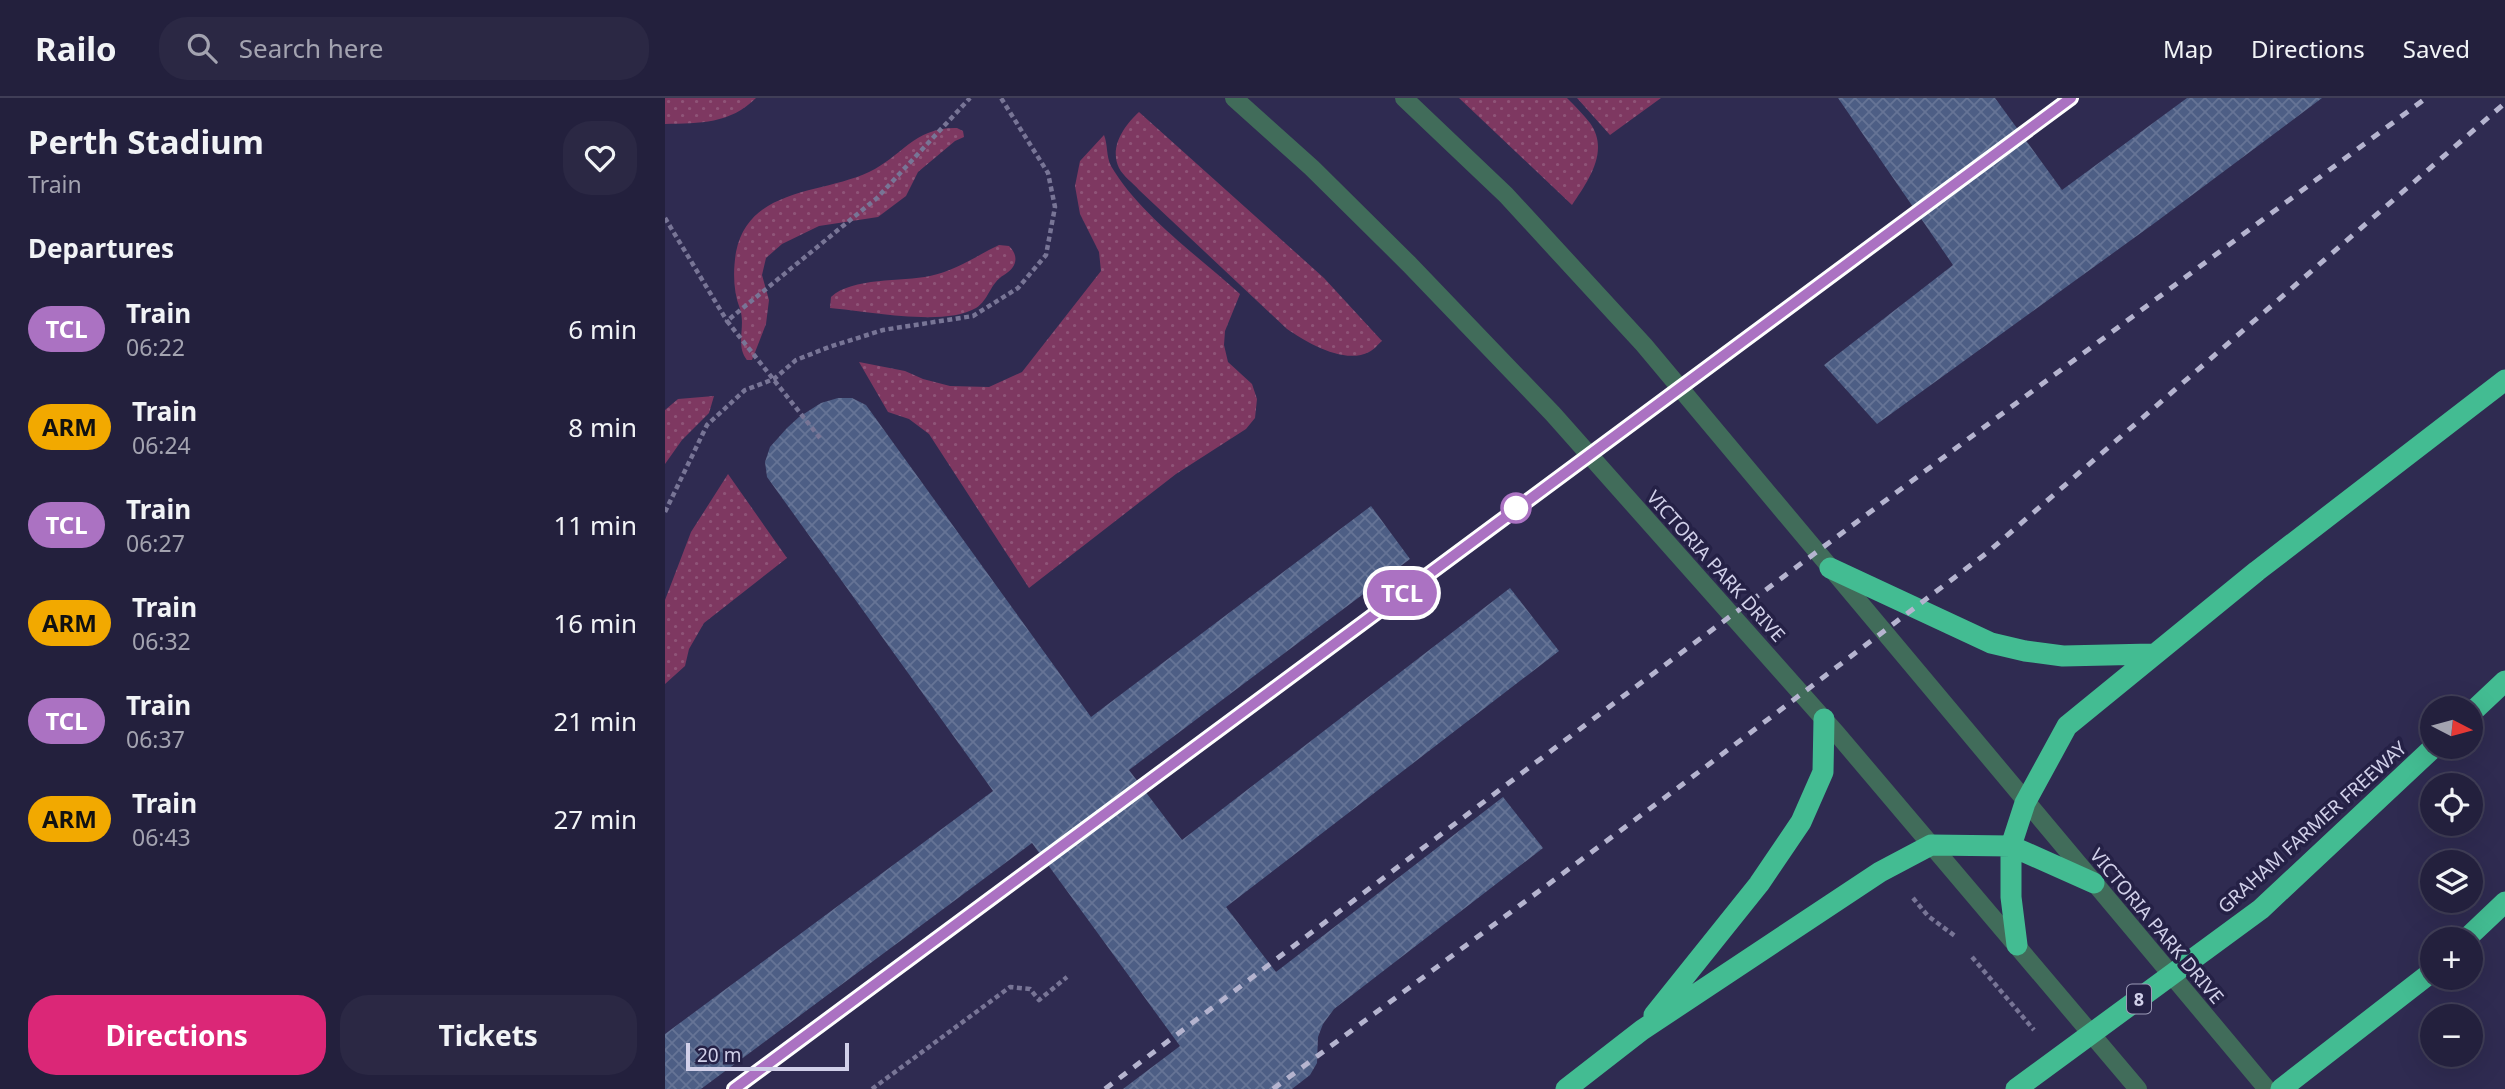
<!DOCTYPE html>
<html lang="en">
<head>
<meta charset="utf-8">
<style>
  body { margin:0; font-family:"Noto Sans",sans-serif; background:#2b2844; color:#f1f3f6; height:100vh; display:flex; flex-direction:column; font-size:26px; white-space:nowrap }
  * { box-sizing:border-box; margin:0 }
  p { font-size:23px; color:#a3a3b0 }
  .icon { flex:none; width:38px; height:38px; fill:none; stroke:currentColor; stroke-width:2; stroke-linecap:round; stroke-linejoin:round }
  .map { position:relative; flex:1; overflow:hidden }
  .side { display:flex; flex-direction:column; background:#23203d; width:665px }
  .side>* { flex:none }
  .badge { padding:0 14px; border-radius:23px; font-size:24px; line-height:46px }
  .needle { width:46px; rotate:96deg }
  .fabs { position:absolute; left:1755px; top:598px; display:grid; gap:14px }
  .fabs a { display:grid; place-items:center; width:63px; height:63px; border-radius:50%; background:#23203d; box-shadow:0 7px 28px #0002,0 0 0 2px #403e57; font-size:35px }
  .scale { position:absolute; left:21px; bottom:18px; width:163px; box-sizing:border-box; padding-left:7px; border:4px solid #d1d0e9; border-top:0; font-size:19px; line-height:24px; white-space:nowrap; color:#d1d0e9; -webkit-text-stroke:5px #252146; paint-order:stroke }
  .map>.badge { position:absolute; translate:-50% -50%; box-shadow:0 0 0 4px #fff }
  h2 { padding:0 28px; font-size:26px; line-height:63px }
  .round { display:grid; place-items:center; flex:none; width:74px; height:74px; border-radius:28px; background:#2b2844 }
  .headline { display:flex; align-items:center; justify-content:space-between; height:119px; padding:0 28px }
  h1 { font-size:33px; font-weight:700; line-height:52px }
  .action { display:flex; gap:14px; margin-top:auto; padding:14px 28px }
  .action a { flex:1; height:80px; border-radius:28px; background:#db2777; color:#fff; font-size:28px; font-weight:700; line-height:80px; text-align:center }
  .action a+a { background:#2b2844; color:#f1f3f6 }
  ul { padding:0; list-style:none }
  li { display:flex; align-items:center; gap:21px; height:98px; padding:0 28px }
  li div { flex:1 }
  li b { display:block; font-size:26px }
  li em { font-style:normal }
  li .badge { min-width:77px; font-weight:700; text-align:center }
  header { display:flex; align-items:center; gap:42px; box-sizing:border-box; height:98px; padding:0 35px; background:#23203d; border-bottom:2px solid #403e57 }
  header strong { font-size:33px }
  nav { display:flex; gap:38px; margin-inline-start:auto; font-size:24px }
  .search { width:490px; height:63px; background:#2b2844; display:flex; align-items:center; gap:18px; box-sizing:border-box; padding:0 24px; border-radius:28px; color:#a3a3b0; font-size:26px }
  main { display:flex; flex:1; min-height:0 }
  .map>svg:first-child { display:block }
</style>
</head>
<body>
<header>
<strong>Railo</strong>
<div class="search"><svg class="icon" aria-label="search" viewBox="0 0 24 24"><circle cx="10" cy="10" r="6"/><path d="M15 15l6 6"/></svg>Search here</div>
<nav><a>Map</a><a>Directions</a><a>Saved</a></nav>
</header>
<main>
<section class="side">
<div class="headline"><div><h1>Perth Stadium</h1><p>Train</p></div><a class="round"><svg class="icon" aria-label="heart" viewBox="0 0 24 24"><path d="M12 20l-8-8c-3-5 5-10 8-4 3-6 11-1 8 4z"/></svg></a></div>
<h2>Departures</h2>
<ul>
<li><span class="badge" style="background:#ab72c2;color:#fff">TCL</span><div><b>Train</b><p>06:22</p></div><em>6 min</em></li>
<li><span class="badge" style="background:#f2a900;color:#111">ARM</span><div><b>Train</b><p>06:24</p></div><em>8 min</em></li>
<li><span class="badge" style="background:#ab72c2;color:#fff">TCL</span><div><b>Train</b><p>06:27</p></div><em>11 min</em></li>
<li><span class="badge" style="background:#f2a900;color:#111">ARM</span><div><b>Train</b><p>06:32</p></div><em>16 min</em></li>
<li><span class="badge" style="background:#ab72c2;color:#fff">TCL</span><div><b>Train</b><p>06:37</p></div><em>21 min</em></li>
<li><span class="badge" style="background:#f2a900;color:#111">ARM</span><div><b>Train</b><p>06:43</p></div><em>27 min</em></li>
</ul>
<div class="action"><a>Directions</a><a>Tickets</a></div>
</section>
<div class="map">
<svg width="1840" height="991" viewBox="0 0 1840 991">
  <defs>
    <pattern id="garden-dots" width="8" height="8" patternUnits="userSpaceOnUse" patternTransform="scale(1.75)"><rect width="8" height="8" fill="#7e3861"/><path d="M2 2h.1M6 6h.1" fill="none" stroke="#8f5478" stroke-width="1.8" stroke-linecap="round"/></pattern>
    <pattern id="building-cross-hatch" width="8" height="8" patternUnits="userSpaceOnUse" patternTransform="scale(1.75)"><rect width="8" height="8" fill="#4d5e85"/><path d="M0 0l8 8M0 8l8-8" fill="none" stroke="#667496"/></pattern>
  </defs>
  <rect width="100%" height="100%" fill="#2f2b51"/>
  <path fill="url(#garden-dots)" d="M 0,0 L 91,0 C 65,26 35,25 0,26 Z
    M 794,0 L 902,0 C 910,8 918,16 925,25 C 945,53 923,83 907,107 Z
    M 912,0 L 996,0 L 945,37 Z
    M 474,14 L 659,180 L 717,243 C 713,246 709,252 704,254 C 679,267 641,244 622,231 L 474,92 C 468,85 458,78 454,70 C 444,49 459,28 474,14 Z
    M 292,30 L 298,33 L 299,39 L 290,43 L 253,74 L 241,98 L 213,119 L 154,128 L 117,146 L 101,160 L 97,177 L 104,202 L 101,226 L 87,262 L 82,262 C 70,247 81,229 75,211 C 68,193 68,173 71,154 C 84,89 158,96 204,74 C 238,58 249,29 292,30 Z
    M 439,37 C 443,47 441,58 446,68 C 474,116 533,158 575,196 L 560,233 L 559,247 L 563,264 L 587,286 L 592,301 L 590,320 L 581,331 L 511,376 L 364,490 L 264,336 L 244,321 L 223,314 L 194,264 L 240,273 L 258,281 L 285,288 L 324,289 L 357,274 L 436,173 L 434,154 L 415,116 L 410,88 L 415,63 Z
    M 334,147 L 344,148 C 355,159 351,170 339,177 C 325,185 324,202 311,210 C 279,229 202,213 165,210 L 166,199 C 187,179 237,184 265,178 C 290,173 311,158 334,147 Z
    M 49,298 L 44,315 L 17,342 L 0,366 L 0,312 L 13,301 Z
    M 63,376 L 122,460 L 39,525 L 24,551 L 20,568 L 0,586 L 0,502 L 26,434 Z"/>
  <path fill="url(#building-cross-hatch)" d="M 1173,0 L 1330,0 L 1397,92 L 1522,0 L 1657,0 L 1491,124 L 1212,326 L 1159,267 L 1288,167 Z
    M 173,300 L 187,300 L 201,307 L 426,619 L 706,408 L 745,461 L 464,672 L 517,742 L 845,490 L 894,553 L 561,809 L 611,874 L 838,699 L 878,750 L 669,911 L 658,926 L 653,939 L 652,965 L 645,977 L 627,991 L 458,991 L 515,948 L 367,745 L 36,991 L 0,991 L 0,936 L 328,693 L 102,379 L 100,364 L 105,349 L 122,330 L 134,319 L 156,305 Z"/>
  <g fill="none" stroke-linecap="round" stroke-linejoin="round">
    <path stroke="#787596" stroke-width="4.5" stroke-dasharray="5 3.5" stroke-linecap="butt" d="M 0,120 L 62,223
      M 155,340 L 62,223 L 212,100 L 305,0
      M 0,414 L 42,327 L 80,292 L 109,281 L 131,262 L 164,249 L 218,232 L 308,218 L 353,190 L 381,157 L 390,109 L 383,75 L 336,0
      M 1248,800 L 1263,818 L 1290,838
      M 1307,859 L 1369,932
      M 207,991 L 345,889 L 365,891 L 374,902 L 402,879"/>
    <path stroke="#416c5a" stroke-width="18" d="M 569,0 L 647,70 L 744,166 L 888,316 L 1173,637 L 1473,991
      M 739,0 L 841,97 L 979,247 L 1602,991"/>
    <path stroke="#43bc92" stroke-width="21" d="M 1165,470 L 1326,545 L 1360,553 L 1398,558 L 1487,556
      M 1806,615 L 1840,583
      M 1800,842 L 1840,804
      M 1352,847 L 1346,799 L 1346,748 L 1360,705 L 1402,628 L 1592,473 L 1840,282
      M 989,917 L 1094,786 L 1136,724 L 1158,674 L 1159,621
      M 901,991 L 977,932 L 1215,774 L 1266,747 L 1346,748 L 1429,785
      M 1351,991 L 1596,811 L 1769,649
      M 1616,991 L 1768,873"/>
    <path stroke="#b5b4cf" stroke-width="5" stroke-dasharray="9 9" stroke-linecap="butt" d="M 69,991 L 1406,0
      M 440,991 L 977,584 L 1761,0
      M 608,991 L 1014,689 L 1323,454 L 1840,5"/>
  </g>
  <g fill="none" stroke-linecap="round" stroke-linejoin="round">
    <g stroke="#fff" stroke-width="16">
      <path id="line" d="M 69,991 L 1406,0"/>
    </g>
    <use href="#line" stroke="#ab72c2" stroke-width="10"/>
  </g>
  <circle fill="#fff" stroke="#ab72c2" stroke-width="3.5" cx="851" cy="410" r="14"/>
  <g text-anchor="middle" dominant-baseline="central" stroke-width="7" stroke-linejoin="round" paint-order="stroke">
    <rect fill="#252146" stroke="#9d9cb8" stroke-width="2" x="1462" y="886.5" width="24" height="29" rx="5"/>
    <g font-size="18" font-weight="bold" fill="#d1d0e9">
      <text x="1474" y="901">8</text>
    </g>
    <g font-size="19" fill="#d1d0e9" stroke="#252146">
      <text transform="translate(1051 468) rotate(48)">VICTORIA PARK DRIVE</text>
      <text transform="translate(1647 729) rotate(-42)">GRAHAM FARMER FREEWAY</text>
      <text transform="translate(1492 828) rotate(50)">VICTORIA PARK DRIVE</text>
    </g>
  </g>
</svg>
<div class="fabs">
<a><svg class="needle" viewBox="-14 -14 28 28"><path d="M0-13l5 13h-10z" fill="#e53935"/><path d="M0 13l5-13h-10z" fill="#a3a3b0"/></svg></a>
<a><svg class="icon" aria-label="locate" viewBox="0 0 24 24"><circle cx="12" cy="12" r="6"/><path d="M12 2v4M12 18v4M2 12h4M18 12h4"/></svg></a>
<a><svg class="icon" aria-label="layers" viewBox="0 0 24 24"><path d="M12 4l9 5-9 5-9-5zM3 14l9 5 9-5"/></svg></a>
<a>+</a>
<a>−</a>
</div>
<div class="scale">20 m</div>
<b class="badge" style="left:737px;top:495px;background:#ab72c2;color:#fff">TCL</b>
</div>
</main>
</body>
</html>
